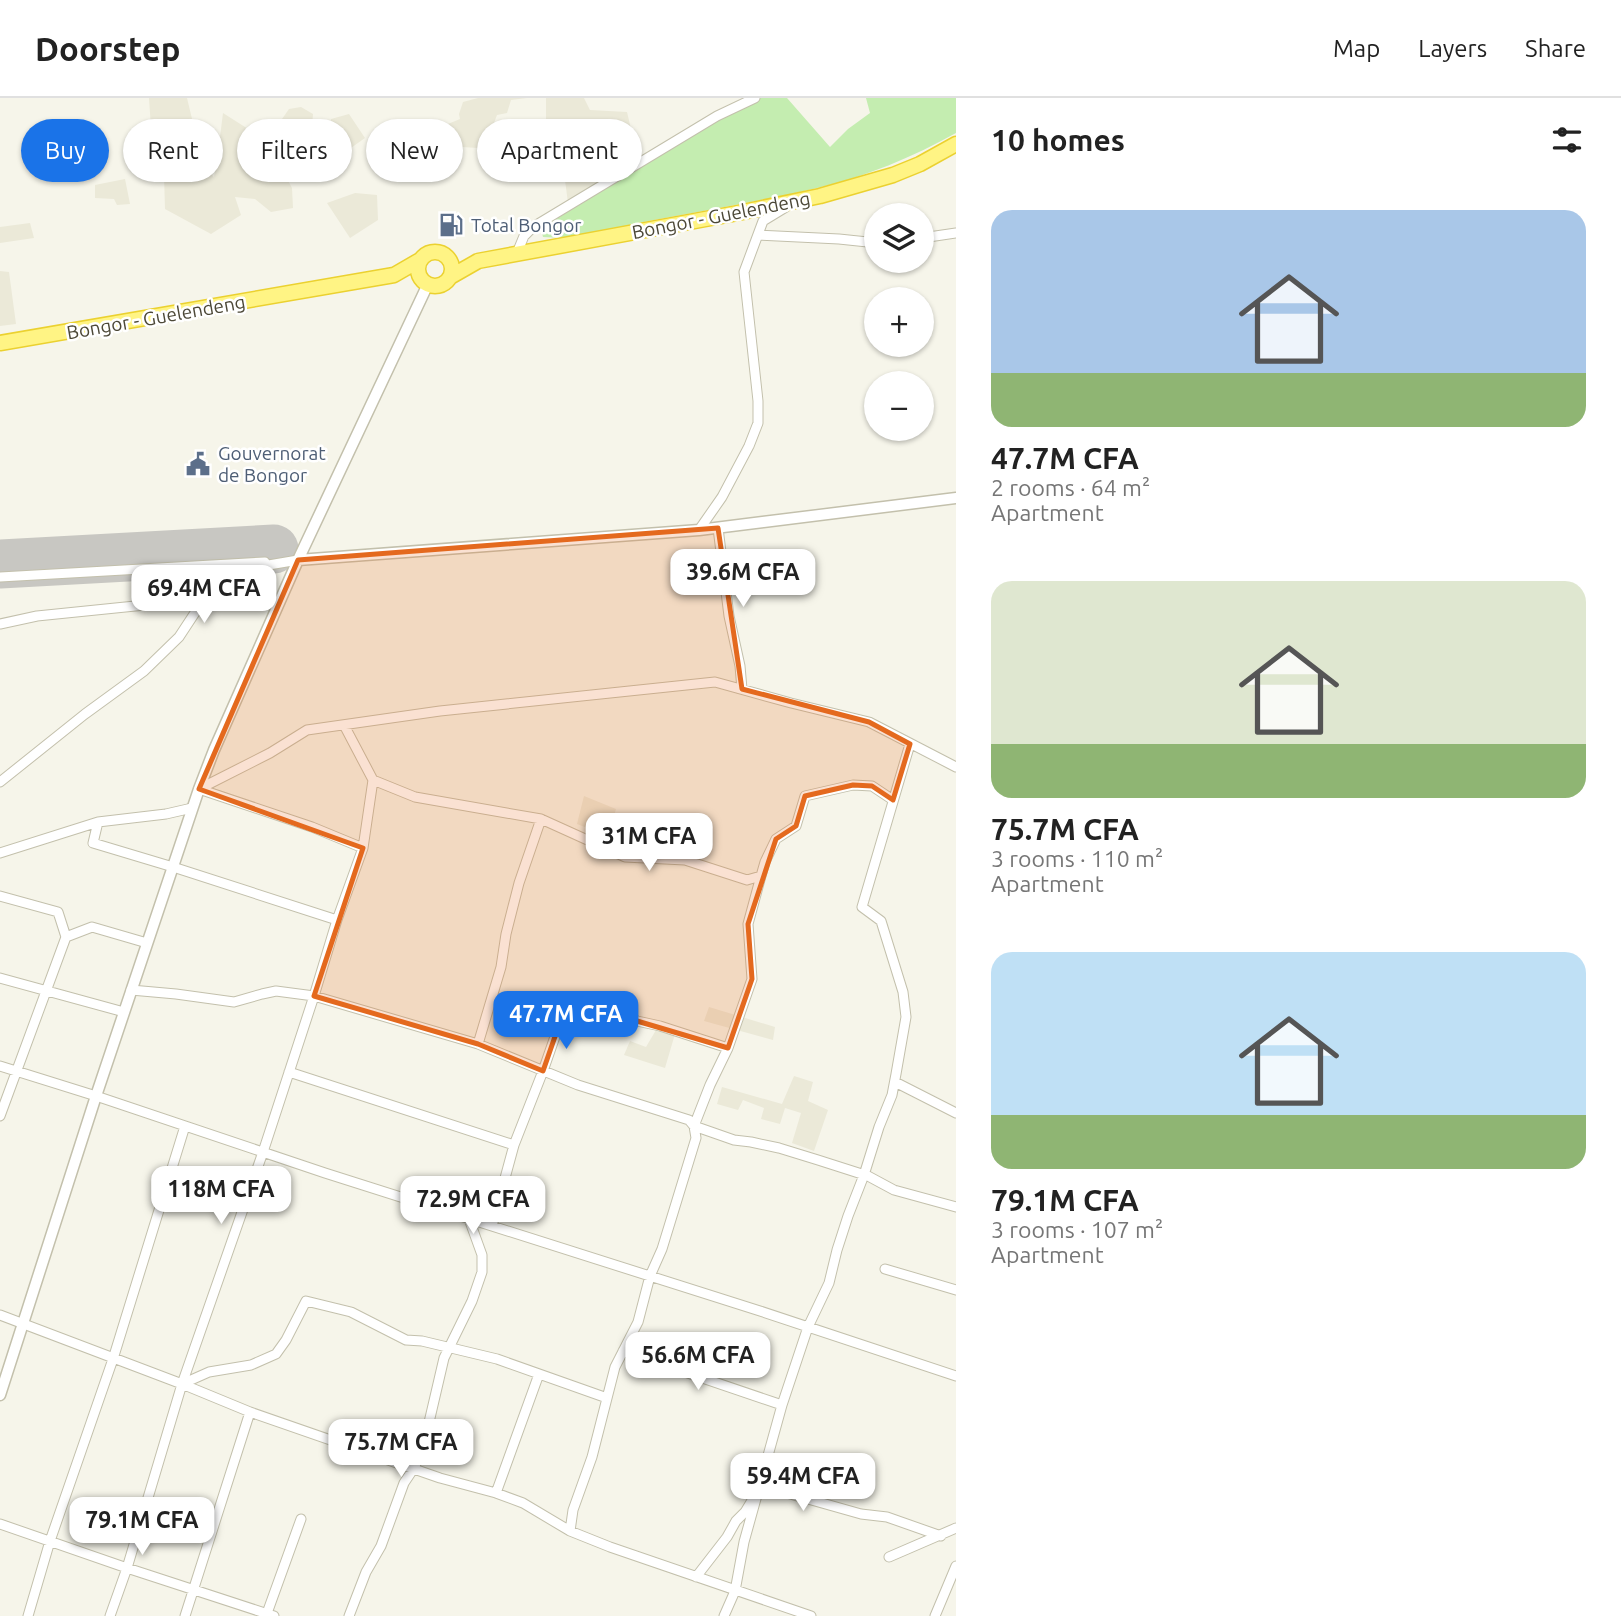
<!DOCTYPE html>
<html lang="en">
<head>
<meta charset="utf-8">
<style>
	:root { --surface:#fff; --page:#f2f2f2; --text:#222; --muted:#767676; --line:#e0e0e0; --accent:#1a73e8 }
	body { margin:0; font-family:Ubuntu,sans-serif; background:var(--page); color:var(--text); height:100vh; display:flex; flex-direction:column; font-size:26px; white-space:nowrap }
	* { box-sizing:border-box; margin:0 }
	p { font-size:23px; color:var(--muted) }
	.icon { flex:none; width:38px; height:38px; fill:none; stroke:currentColor; stroke-width:2; stroke-linecap:round; stroke-linejoin:round }
	.map { position:relative; flex:1; overflow:hidden }
	.drawer { display:flex; flex-direction:column; background:var(--surface); width:665px }
	.drawer>* { flex:none }
	.top-card { position:absolute; left:21px; top:21px; width:665px; height:63px; display:flex; gap:14px }
	.controls { position:absolute; left:864px; top:105px; display:grid; gap:14px }
	.controls a { display:grid; place-items:center; width:70px; height:70px; border-radius:50%; background:var(--surface); box-shadow:0 2px 5px #0004; font-size:35px }
	.price { position:absolute; translate:-50% -60px; padding:0 16px; border-radius:14px; background:#fff; color:#222; font-size:23px; line-height:46px; filter:drop-shadow(0 2px 4px #0008) }
	.price::after { content:''; position:absolute; left:50%; top:42px; width:21px; height:16px; margin-left:-10px; background:inherit; clip-path:polygon(0 0,100% 0,50% 100%) }
	.price.active { background:var(--accent); color:#fff }
	ul { padding:0; list-style:none }
	li { display:grid; align-content:center; gap:14px; height:371px; padding:0 35px }
	li span { display:grid; place-items:center; height:217px; border-radius:21px; color:#555 }
	li>.icon { margin-inline-start:auto }
	span .icon { width:126px; height:126px; fill:#fffc; stroke-width:1 }
	li b { font-size:30px }
	h2 { display:flex; justify-content:space-between; align-items:center; height:84px; padding:0 35px; font-size:30px }
	.tag { padding:0 24px; border-radius:32px; background:var(--surface); box-shadow:0 2px 5px #0004; font-size:24px; line-height:63px }
	.tag.active { background:var(--accent); color:#fff }
	header { display:flex; align-items:center; gap:42px; box-sizing:border-box; height:98px; padding:0 35px; background:var(--surface); border-bottom:2px solid var(--line) }
	header strong { font-size:33px }
	nav { display:flex; gap:38px; margin-inline-start:auto; font-size:24px }
	main { display:flex; flex:1; min-height:0 }
	.map>svg:first-child { display:block }
</style>
</head>
<body>
<header>
<strong>Doorstep</strong>
<nav><a>Map</a><a>Layers</a><a>Share</a></nav>
</header>
<main>
<div class="map">
<svg width="956" height="1518" viewBox="0 0 956 1518">
	<rect width="100%" height="100%" fill="#f6f5ea"/>
	<path fill="#ebe9d8" d="M149,0H187L193,25L191,33L196,60L214,79L217,63L223,15L256,36L254,52L277,62L292,90L293,110L271,114L255,101L235,99L241,117L211,136L165,111L164,77L193,73L186,48L159,43L151,30Z
		M478,0H527L511,2L507,15L497,17L494,25L499,27L510,25L519,30L535,56L534,74L517,81L504,79L494,51L446,48L439,36L443,28L460,21L459,16L463,4Z
		M546,0H584L590,12L627,14L638,60L568,105L558,29L546,30Z
		M301,9L313,16L312,29L292,36L282,21L289,11Z
		M349,16L365,40L338,59L331,42V21Z
		M125,81L130,106L117,107L114,101L95,100V87Z
		M355,95L377,97L378,122L350,140L327,105Z
		M30,125L34,140L0,145V129Z
		M0,173L9,174L16,226L0,228Z
		M584,698L616,711L605,749L597,745L595,733L577,726Z
		M709,909L775,929L773,942L704,923Z
		M656,932L675,936L665,970L624,957L630,943L646,949Z
		M794,978L813,984L808,1003L828,1012L814,1053L792,1045L801,1015L785,1010L780,1026L761,1021L764,1010L743,1002L738,1012L717,1006L722,989L782,1006Z"/>
	<path fill="#c4edb0" d="M759,0H787L830,49L848,31L870,15L866,0H956V35C913,59 865,79 817,90C763,103 708,112 654,122C623,128 574,142 543,139L541,131L666,50Z"/>
	<g fill="none" stroke-linecap="round" stroke-linejoin="round">
		<path stroke="#c8c7c2" stroke-width="49" d="M0,466L274,451"/>
		<g stroke="#c3c0ac" stroke-width="11">
			<path id="minor" d="M758,137L839,141L877,145
				M922,140L956,135
				M517,155L524,138L533,129L717,18L755,0
				M718,430L729,518L740,568L742,591
				M699,432L722,399L749,348L758,325V303L744,174L763,123L786,109
				M0,479L265,464
				M0,526L37,518L204,501
				M373,682L415,699L541,721L625,759L685,762L747,782L761,778L765,764L776,741L796,728L805,698L853,687L872,688L893,702
				M0,684L85,616L144,573L179,539L204,501L229,482L257,469L298,462
				M199,691L270,655L307,632L440,613L715,584L791,605L869,624L956,669
				M199,691L312,729L363,750
				M98,724L93,745L173,769L337,822
				M0,755L98,724L166,716L192,710
				M761,778L748,826L752,881L728,950L710,987L694,1028L734,1042L751,1044L779,1050L818,1062L868,1078L894,1092L956,1109
				M0,798L58,814L66,839L92,829L147,845
				M0,880L124,914
				M131,892L176,896L234,904L262,896L276,893L314,898L478,946L578,987L689,1022L694,1028L696,1040L662,1151L650,1178L638,1224L615,1269L592,1359L573,1412L570,1433
				M478,946L501,869L506,836L519,785L541,721
				M0,968L96,998L325,1075L760,1213L956,1278
				M289,974L514,1047
				M895,984L956,1015
				M0,1018L66,839
				M492,1128L514,1047L543,973L566,907L573,905L612,908L619,911L637,923L660,928L728,950
				M885,1171L956,1192
				M0,1217L182,1286L250,1314L440,1380L496,1395L523,1405L570,1433L610,1449L811,1518
				M623,1253L782,1307
				M182,1286L209,1274L251,1267L276,1256L286,1242L306,1203L351,1214L406,1242L422,1243L497,1261L607,1300
				M496,1395L539,1276
				M0,1426L127,1470L274,1518
				M889,1459L956,1430
				M696,1479L727,1439L736,1423L745,1414L757,1394L769,1390L861,1416L887,1419L941,1438
				M28,1518L50,1443L113,1261L185,1028
				M110,1518L127,1470L182,1286L263,1054L314,898L337,822L363,750L373,682L344,627
				M185,1518L250,1314
				M266,1518L301,1421
				M349,1518L366,1474L381,1448L404,1385L414,1370L423,1350L444,1260L472,1203L482,1174V1157L469,1121
				M724,1518L735,1493L744,1444L782,1307L808,1229L829,1185L837,1152L848,1118L864,1077L879,1029L892,997L896,976L906,919L903,894L881,823L862,809L910,646
				M935,1518L956,1468"/>
		</g>
		<g stroke="#c3c0ac" stroke-width="13">
			<path id="tertiary" d="M298,462L699,432L956,400
				M0,1297L96,998L199,691L214,652L298,462L428,186"/>
		</g>
		<g stroke="#ebd130" stroke-width="17">
			<path id="trunk" d="M418 171a17 17 0 1 1 34 0a17 17 0 1 1-34 0Z
				M450,179L478,163L738,115L820,98L893,77L920,66L956,46
				M0,245L394,177L420,162"/>
		</g>
		<use href="#minor" stroke="#fff" stroke-width="9"/>
		<use href="#tertiary" stroke="#fff" stroke-width="10"/>
		<use href="#trunk" stroke="#fff484" stroke-width="14"/>
	</g>
	<path fill="#e4691e" fill-opacity="0.2" stroke="#e4691e" stroke-width="5" stroke-linejoin="round" d="M718,430L742,591L869,624L910,646L893,702L872,688L853,687L805,698L796,728L776,741L748,826L752,881L728,950L637,923L612,908L567,904L543,973L478,946L314,898L363,750L199,691L298,462Z"/>
	<defs>
		<g id="fuel-bare" transform="scale(1.89)"><path d="M-5.5-6h7V0h2V4h1.3V-2.5L3-4.5l.8-.8L6-3V5H2.5V1h-1V6h-7ZM-4.2-4.7v3.2H.2V-4.7Z" fill="#5c6f8a" stroke="#fff" stroke-width="2.5" paint-order="stroke"/></g>
		<g id="civic-bare" transform="scale(1.89)"><path d="M-.6-6.5H3V-4.5H.6V-3L4-1V1h2V6H-6V1h2V-1L-.6-3ZM-1.2 2.5V6h2.4V2.5Z" fill="#5c6f8a" stroke="#fff" stroke-width="2.5" paint-order="stroke"/></g>
	</defs>
	<g fill-rule="evenodd">
		<use href="#fuel-bare" x="451" y="127"/>
		<use href="#civic-bare" x="198" y="366"/>
	</g>
	<g text-anchor="middle" stroke-width="5" stroke-linejoin="round" paint-order="stroke">
		<g font-size="19" fill="#4c4837" stroke="#fff">
			<text transform="translate(721 117) rotate(-11)" y="7">Bongor - Guelendeng</text>
			<text transform="translate(156 219) rotate(-10)" y="7">Bongor - Guelendeng</text>
		</g>
		<g font-size="19" fill="#4e5e75" stroke="#fff" text-anchor="start">
			<text x="471" y="134">Total Bongor</text>
			<text x="218" y="362">Gouvernorat<tspan x="218" dy="22">de Bongor</tspan></text>
		</g>
	</g>
</svg>
<div class="controls">
<a><svg class="icon" aria-label="layers" viewBox="0 0 24 24"><path d="M12 4l9 5-9 5-9-5zM3 14l9 5 9-5"/></svg></a>
<a>+</a>
<a>−</a>
</div>
<b class="price" style="left:743px;top:511px">39.6M CFA</b>
<b class="price" style="left:204px;top:527px">69.4M CFA</b>
<b class="price" style="left:649px;top:775px">31M CFA</b>
<b class="price active" style="left:566px;top:953px">47.7M CFA</b>
<b class="price" style="left:221px;top:1128px">118M CFA</b>
<b class="price" style="left:473px;top:1138px">72.9M CFA</b>
<b class="price" style="left:698px;top:1294px">56.6M CFA</b>
<b class="price" style="left:401px;top:1381px">75.7M CFA</b>
<b class="price" style="left:803px;top:1415px">59.4M CFA</b>
<b class="price" style="left:142px;top:1459px">79.1M CFA</b>
<div class="top-card">
<a class="tag active">Buy</a>
<a class="tag">Rent</a>
<a class="tag">Filters</a>
<a class="tag">New</a>
<a class="tag">Apartment</a>
</div>
</div>
<section class="drawer">
<h2>10 homes<svg class="icon" aria-label="filters" viewBox="0 0 24 24"><path d="M4 7h16M4 17h16"/><circle cx="9" cy="7" r="2"/><circle cx="15" cy="17" r="2"/></svg></h2>
<ul>
<li><span style="background:linear-gradient(#a9c7e8 75%,#8fb573 0)"><svg class="icon" aria-label="home" viewBox="0 0 24 24"><path d="M3 11l9-7 9 7M6 9v11h12V9"/></svg></span><div><b>47.7M CFA</b><p>2 rooms · 64 m²</p><p>Apartment</p></div></li>
<li><span style="background:linear-gradient(#dfe7d0 75%,#8fb573 0)"><svg class="icon" aria-label="home" viewBox="0 0 24 24"><path d="M3 11l9-7 9 7M6 9v11h12V9"/></svg></span><div><b>75.7M CFA</b><p>3 rooms · 110 m²</p><p>Apartment</p></div></li>
<li><span style="background:linear-gradient(#bfe0f5 75%,#8fb573 0)"><svg class="icon" aria-label="home" viewBox="0 0 24 24"><path d="M3 11l9-7 9 7M6 9v11h12V9"/></svg></span><div><b>79.1M CFA</b><p>3 rooms · 107 m²</p><p>Apartment</p></div></li>
</ul>
</section>
</main>
</body>
</html>
